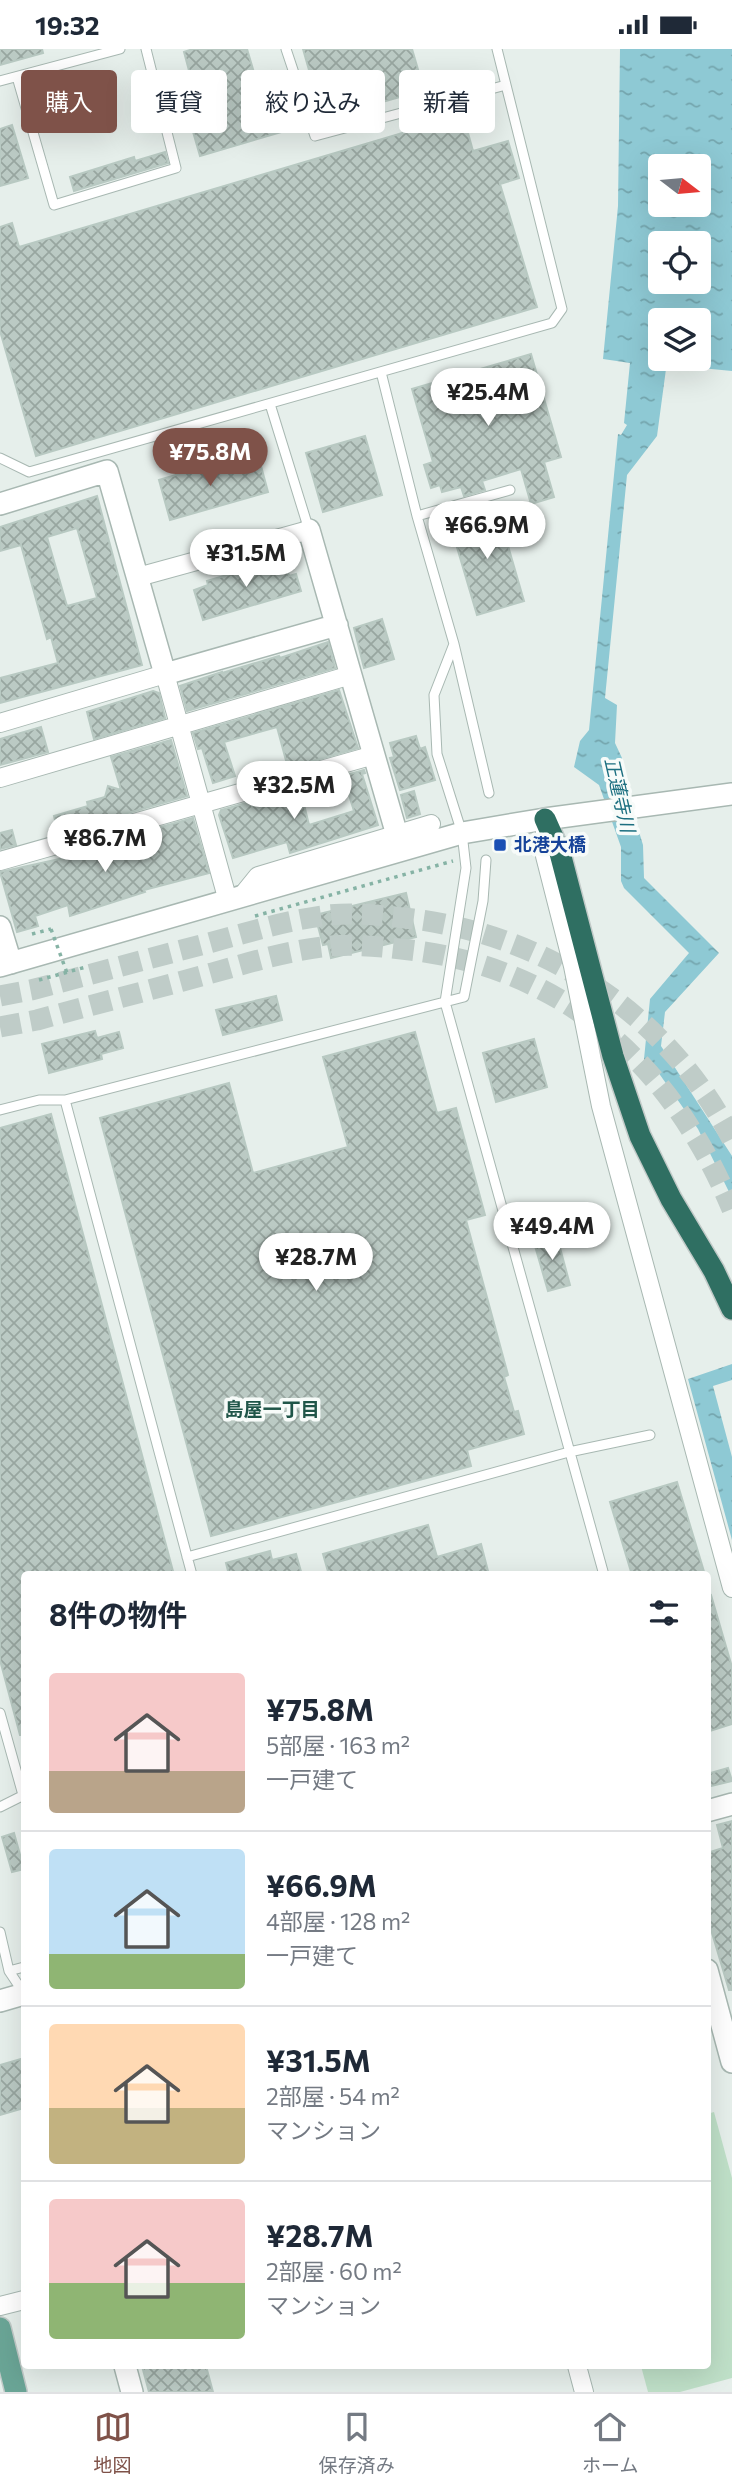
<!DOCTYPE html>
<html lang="ja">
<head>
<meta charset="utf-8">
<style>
	:root { --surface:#fff; --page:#f6f6f7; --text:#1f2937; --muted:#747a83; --line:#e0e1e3; --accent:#7f5249 }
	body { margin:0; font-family:Commissioner,"Noto Sans JP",sans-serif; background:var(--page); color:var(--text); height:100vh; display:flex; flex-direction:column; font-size:26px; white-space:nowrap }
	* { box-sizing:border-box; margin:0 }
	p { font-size:23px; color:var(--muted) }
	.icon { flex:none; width:38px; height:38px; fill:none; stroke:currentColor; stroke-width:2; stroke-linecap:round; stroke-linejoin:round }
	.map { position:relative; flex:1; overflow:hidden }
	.details { position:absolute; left:21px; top:1522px; width:690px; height:798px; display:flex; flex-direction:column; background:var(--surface); border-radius:7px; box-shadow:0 7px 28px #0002 }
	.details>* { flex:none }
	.banner { position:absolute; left:21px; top:21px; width:691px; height:63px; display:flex; gap:14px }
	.needle { width:46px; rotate:106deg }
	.tools { position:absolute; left:648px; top:105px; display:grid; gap:14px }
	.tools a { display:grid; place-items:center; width:63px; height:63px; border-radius:7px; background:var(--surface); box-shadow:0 7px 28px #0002; font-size:35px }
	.price { position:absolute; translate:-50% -60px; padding:0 16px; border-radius:24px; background:#fff; color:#222; font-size:23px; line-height:46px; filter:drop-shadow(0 2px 4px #0008) }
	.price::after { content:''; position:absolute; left:50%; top:42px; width:21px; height:16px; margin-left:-10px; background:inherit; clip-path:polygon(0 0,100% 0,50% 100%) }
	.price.selected { background:var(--accent); color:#fff }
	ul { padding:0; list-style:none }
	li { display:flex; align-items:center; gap:21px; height:175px; padding:0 28px }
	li+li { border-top:2px solid var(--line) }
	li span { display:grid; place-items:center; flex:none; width:196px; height:140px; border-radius:7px; color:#555 }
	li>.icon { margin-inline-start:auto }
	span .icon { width:84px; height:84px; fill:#fffc; stroke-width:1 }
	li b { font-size:30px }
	h2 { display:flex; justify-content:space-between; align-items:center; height:84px; padding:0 28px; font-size:30px }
	.tag { padding:0 24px; border-radius:7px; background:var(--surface); box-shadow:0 7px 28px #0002; font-size:24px; line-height:63px }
	.tag.selected { background:var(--accent); color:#fff }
	.status { display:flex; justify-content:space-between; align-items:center; height:49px; padding:0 35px; background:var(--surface); direction:ltr }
	.status svg { height:19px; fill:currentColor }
	.tabs { display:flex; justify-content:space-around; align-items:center; height:98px; border-top:2px solid var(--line); background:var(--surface); font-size:19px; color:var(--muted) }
	.tabs a { display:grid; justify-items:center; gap:4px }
	.tabs .selected { color:var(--accent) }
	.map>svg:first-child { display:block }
</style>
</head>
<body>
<div class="status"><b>19:32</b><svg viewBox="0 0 49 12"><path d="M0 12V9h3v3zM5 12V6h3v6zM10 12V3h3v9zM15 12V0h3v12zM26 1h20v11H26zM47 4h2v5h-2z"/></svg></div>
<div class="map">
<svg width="732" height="2343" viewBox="0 0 732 2343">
	<defs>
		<pattern id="water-ripples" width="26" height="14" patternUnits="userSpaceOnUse" patternTransform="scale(1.75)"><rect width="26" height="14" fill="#8ec9d4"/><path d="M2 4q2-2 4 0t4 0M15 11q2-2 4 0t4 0" fill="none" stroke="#74a5ad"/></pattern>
		<pattern id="building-cross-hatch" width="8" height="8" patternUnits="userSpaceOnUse" patternTransform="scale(1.75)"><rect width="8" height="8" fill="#bbcac4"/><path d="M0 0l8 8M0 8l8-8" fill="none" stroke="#98a6a0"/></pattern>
	</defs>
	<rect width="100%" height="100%" fill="#e6efeb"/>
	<path fill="#bfe0c8" d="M714,2063L732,2129V2329L680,2343H648L641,2317H707V2065Z"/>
	<path fill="url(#water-ripples)" fill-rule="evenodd" d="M620,0H732V322L670,316L666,320L657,387L627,426L605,649L617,656L615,694L622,709L623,730L643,796L644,829L719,904L665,963L661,997L732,1107V1149L698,1080L658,1023L643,1020L650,950L689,904L624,839L621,832V798L599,736L574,718L580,692L589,681L618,385L621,386L627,376L624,374L630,314L603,310L618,157ZM660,117H698V156H660ZM660,194H698V233H660ZM660,271H698V310H660Z
		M732,1315V1331L713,1337L732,1408V1491L688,1330Z"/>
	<path fill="url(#building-cross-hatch)" stroke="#b8c9c2" stroke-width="2" fill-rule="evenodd" d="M0,0H42L43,4L0,16Z
		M193,0H247L255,27L271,22L288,81L200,107L183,48L195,44L184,3Z
		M303,0H412L424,41L323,70Z
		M463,66L473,102L508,92L519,129L500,135L537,258L36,407L0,282V178L12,174L19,198Z
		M12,76L28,129L0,137V80Z
		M165,103L168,114L74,142L70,128L134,108L135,112Z
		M531,305L561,408L544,413L554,448L531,455L521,420L482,432L485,441L464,447L461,438L442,443L440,436L431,439L424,416L433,413L412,340Z
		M365,387L382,446L323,463L306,404Z
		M233,409L238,424L261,417L268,443L170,471L159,431Z
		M97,447L142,616L0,654V629L58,614L51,588L47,590L21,496L0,502V478ZM77,479L97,549L67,557L47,488Z
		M488,454L490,461L497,459L524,552L477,566L451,478L471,472L468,460Z
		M284,509L289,527L296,525L301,542L203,571L194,541L208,536L207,532Z
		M382,570L394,610L364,619L354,579Z
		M328,593L335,619L187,662L180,637L222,623V624L279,607L280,609Z
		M339,641L358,699L288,719L277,678L224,693L235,727L213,734L202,699L198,700L193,684Z
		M153,642L159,644L165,669L94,690L87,663Z
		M41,678L48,703L0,716V690Z
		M416,687L420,700L425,698L435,731L400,741L390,709L394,708L390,694Z
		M171,691L187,747L58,784L54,767L88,757L87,753L105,748L108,737L121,741L111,708Z
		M364,721L365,724L362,725L378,776L290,804L287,793L233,809L219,766L221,761L250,753L252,757L280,750L279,745L300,739L309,776L354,762L343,727Z
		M414,742L420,765L407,769L401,746Z
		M193,769L209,824L144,841L145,843L70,867L68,856L35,867L38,877L17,883L0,823L137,793L136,790L156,785L154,780Z
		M12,781L16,796L0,800V784Z
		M406,844L416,888L331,909L328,895L323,896L315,866Z
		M276,947L282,971L223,986L216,961Z
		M95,982L97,989L119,983L123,999L101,1005L102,1010L49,1024L42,995Z
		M415,983L437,1064L456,1059L485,1166L466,1171L508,1326L504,1328L514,1363L518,1362L524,1385L467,1401L471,1417L211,1487L100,1069L229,1034L253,1124L348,1098L323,1008Z
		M534,990L547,1038L496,1053L483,1004Z
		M51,1065L174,1526H24V1686H20L0,1611V1079Z
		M556,1184L570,1236L548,1242L533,1190Z
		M677,1433L705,1526H632L610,1453Z
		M428,1476L437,1508L481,1495L489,1526H329L323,1505Z
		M270,1502L272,1511L296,1505L302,1526H229L226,1514Z
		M711,1546L732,1618V1675L707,1683V1547Z
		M728,1719L732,1732L707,1738V1725Z
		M732,1772V1941H729L707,1867V1804L723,1799L717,1776Z
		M14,1784L24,1820L12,1823L2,1788Z
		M24,2009V2059L0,2066V2016Z
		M142,2317H206L213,2343H149Z"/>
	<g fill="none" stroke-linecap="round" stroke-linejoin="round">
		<path stroke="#bfccc8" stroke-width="21" stroke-dasharray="21 10" stroke-linecap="butt" d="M0,947L31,941C89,926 147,910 205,895C246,884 287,871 329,866C357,863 385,867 413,870C549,887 670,968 732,1090
			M0,978L37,971C96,955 154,940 212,924C251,913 290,901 331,897C358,895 384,898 410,901C567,920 673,1018 732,1160"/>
		<g stroke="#a8b8b2" stroke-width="11">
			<path id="service" d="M286,0L315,87L506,36
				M17,28L54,156L176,119L146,0
				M0,32L120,0
				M381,323L417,467L454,595L489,744
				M270,355L309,481
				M0,409L29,423L552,274L562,260L497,0
				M417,467L510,441
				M454,595L434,646L437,705L462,784L466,819L445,953L604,1526
				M65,1051L192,1526
				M0,1061L39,1051H65L464,948L483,852L486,811
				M187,1508L569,1403L650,1386
				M0,1664L23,1746
				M0,1758L24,1746
				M0,1883L9,1922L23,1943
				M9,1922L24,1918"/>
		</g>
		<g stroke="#a8b8b2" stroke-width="20">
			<path id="minor" d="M138,528L309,481
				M0,674L165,625L228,852
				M0,729L351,626
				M545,772V807L573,917L601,1057L732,1539
				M0,812L374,706
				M241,848L258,827L431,775
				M0,2257L24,2251
				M577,2317L584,2343"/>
		</g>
		<g stroke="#a8b8b2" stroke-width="24">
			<path id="tertiary" d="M0,455L107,422L165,625L337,576
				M309,481L397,786
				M0,878L11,914
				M0,917L462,784L545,770L732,745
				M707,1762L732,1755
				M707,1921L732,2013
				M0,1952L24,1945
				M125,2317L132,2343"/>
		</g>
		<g stroke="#c2cac8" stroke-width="24">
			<path id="primary" d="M0,2279L16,2343"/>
		</g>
		<g stroke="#c2cac8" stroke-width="24">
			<path id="motorway" d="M545,770L560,804L613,1007L640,1087L671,1150L714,1222L732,1260"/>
		</g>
		<path stroke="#86b3a5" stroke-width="3.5" stroke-dasharray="3.5 5" stroke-linecap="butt" d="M255,867L453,812
			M32,885L51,880
			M39,931L86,918"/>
		<use href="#service" stroke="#fff" stroke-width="9"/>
		<use href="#minor" stroke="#fff" stroke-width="18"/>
		<use href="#tertiary" stroke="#fff" stroke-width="21"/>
		<use href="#primary" stroke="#6aa596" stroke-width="21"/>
		<use href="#motorway" stroke="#2f6f62" stroke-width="21"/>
		<path stroke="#86b3a5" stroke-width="3.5" stroke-dasharray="3.5 5" stroke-linecap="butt" d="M51,880L67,924"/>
	</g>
	<rect fill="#1a4fb4" stroke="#f7fbf9" stroke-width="2.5" x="493" y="789" width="14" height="14" rx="3.5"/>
	<g text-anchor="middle" stroke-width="7" stroke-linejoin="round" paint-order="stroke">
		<g font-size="18" font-weight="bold" fill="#164399" stroke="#f7fbf9" text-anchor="start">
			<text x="514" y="802">北港大橋</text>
		</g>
		<g font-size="19" font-style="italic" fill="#1c6f80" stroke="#f7fbf9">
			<text transform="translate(620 746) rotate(77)" y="7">正蓮寺川</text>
		</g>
		<g font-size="19" font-weight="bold" fill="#1f5548" stroke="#f7fbf9">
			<text x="272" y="1367">島屋一丁目</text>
		</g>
	</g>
</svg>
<div class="tools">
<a><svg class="needle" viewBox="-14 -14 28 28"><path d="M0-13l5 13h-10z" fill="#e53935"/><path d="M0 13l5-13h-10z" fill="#747a83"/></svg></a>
<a><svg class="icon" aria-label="locate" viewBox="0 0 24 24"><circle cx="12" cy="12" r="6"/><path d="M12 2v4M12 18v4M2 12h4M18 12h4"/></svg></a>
<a><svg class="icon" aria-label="layers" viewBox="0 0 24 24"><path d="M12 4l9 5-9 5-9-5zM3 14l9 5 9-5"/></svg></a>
</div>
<b class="price" style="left:488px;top:379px">¥25.4M</b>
<b class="price selected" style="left:210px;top:439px">¥75.8M</b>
<b class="price" style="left:487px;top:512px">¥66.9M</b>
<b class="price" style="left:246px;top:540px">¥31.5M</b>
<b class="price" style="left:294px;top:772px">¥32.5M</b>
<b class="price" style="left:105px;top:825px">¥86.7M</b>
<b class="price" style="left:552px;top:1213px">¥49.4M</b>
<b class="price" style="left:316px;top:1244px">¥28.7M</b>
<div class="banner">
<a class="tag selected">購入</a>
<a class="tag">賃貸</a>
<a class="tag">絞り込み</a>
<a class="tag">新着</a>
</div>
<section class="details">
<h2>8件の物件<svg class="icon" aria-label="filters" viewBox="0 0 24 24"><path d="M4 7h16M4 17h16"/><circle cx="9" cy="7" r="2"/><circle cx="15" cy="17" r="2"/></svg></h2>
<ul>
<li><span style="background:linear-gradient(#f6c9c9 70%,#b9a48a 0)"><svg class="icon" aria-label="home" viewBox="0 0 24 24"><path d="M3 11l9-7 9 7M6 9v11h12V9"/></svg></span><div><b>¥75.8M</b><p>5部屋 · 163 m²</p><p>一戸建て</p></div></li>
<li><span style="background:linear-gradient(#bfe0f5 75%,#8fb573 0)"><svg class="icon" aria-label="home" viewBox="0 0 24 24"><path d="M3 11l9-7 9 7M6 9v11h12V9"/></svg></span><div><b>¥66.9M</b><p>4部屋 · 128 m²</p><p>一戸建て</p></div></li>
<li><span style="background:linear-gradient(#ffd9b3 60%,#c2b280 0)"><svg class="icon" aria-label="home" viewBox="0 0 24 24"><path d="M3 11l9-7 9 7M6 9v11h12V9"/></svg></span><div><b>¥31.5M</b><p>2部屋 · 54 m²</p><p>マンション</p></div></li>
<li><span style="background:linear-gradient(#f6c9c9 60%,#8fb573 0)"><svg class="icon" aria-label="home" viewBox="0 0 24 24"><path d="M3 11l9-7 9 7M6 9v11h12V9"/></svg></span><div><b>¥28.7M</b><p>2部屋 · 60 m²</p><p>マンション</p></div></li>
</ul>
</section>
</div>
<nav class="tabs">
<a class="selected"><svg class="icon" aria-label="map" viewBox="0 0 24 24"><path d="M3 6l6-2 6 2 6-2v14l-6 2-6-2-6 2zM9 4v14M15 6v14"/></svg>地図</a>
<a><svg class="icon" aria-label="saved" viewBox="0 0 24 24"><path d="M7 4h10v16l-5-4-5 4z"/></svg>保存済み</a>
<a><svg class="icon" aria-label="home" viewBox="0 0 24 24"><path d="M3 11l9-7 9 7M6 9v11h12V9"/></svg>ホーム</a>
</nav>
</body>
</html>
